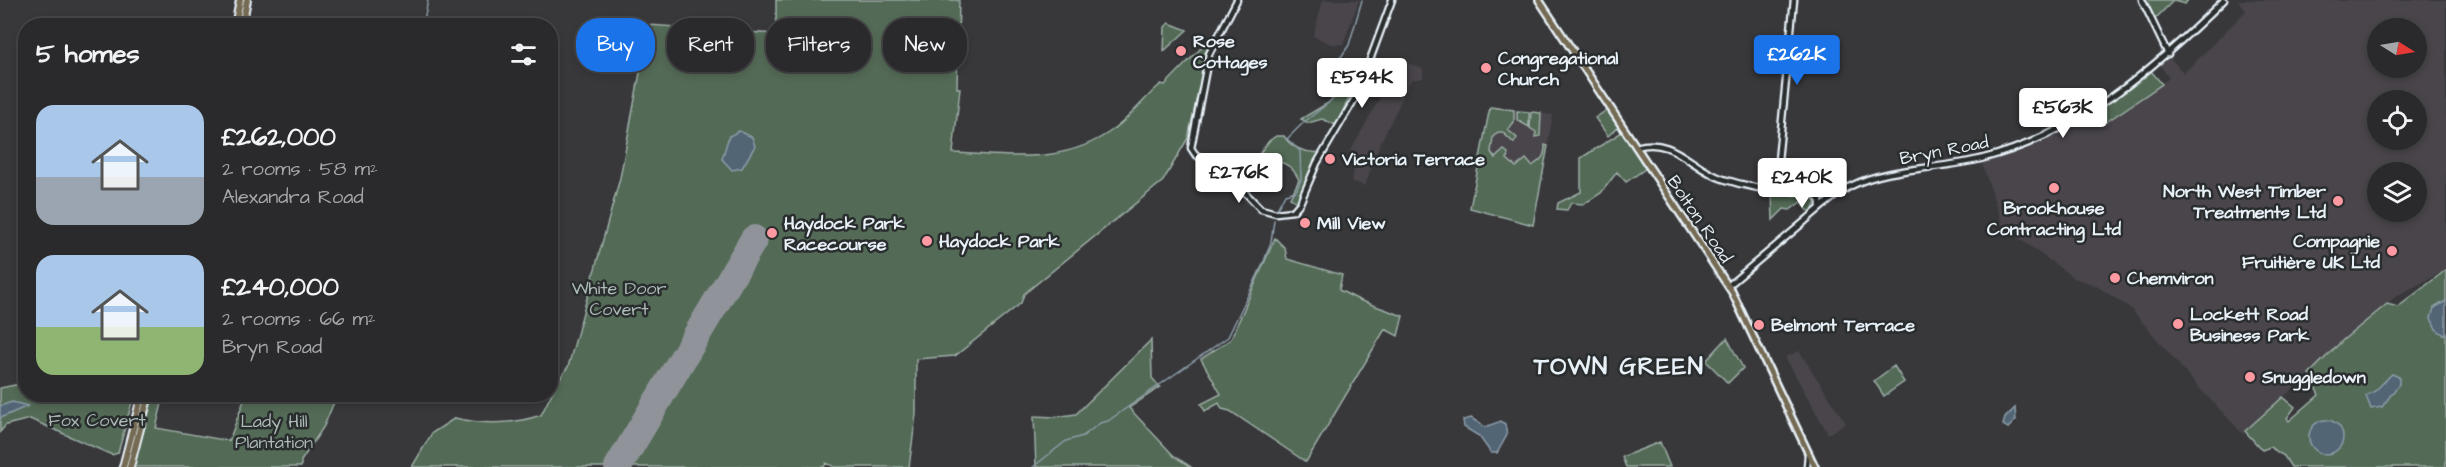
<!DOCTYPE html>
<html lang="en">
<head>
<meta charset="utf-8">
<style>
	:root { --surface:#2a2a2c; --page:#363638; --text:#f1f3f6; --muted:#a5a7a9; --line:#464648; --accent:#1a73e8 }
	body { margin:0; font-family:"Architects Daughter",sans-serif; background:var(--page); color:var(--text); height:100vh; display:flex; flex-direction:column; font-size:22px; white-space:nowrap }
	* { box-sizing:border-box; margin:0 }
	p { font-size:20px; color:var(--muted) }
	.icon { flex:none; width:33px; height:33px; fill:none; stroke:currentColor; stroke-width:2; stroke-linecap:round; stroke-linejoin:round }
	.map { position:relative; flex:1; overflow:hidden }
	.drawer { position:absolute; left:18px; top:18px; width:540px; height:384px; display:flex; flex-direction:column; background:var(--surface); border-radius:24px; box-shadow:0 3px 9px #0003,0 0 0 2px var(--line) }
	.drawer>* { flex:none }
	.guide { position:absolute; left:576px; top:18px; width:570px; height:54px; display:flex; gap:12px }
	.needle { width:39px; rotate:101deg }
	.fabs { position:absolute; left:2367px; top:18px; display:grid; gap:12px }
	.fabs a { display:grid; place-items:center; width:60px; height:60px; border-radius:50%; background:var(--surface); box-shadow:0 3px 9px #0003,0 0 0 2px var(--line); font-size:30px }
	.price { position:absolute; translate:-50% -51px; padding:0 14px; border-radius:6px; background:#fff; color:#222; font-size:20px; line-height:39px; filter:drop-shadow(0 2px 3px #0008) }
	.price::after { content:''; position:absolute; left:50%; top:36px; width:18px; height:14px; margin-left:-9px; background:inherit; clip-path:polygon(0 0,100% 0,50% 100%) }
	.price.current { background:var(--accent); color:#fff }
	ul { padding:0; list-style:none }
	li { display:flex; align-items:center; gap:18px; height:150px; padding:0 18px }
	li span { display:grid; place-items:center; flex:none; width:168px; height:120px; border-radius:18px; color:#555 }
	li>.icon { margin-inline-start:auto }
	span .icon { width:72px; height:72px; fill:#fffc; stroke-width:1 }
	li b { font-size:26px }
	h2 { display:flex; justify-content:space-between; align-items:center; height:72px; padding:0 18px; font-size:26px }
	.chip { padding:0 21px; border-radius:24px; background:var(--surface); box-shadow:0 3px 9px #0003,0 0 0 2px var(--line); font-size:21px; line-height:54px }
	.chip.current { background:var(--accent); color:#fff }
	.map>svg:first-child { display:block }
</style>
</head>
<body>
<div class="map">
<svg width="2446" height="467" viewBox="0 0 2446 467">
	<rect width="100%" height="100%" fill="#38383b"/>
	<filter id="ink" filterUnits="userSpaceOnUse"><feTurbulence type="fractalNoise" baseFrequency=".0167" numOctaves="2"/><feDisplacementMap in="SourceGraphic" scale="12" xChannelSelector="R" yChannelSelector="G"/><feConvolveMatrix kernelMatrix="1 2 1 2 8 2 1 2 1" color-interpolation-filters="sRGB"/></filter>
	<g filter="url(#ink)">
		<path fill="#48454b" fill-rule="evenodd" d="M1323,0H1359L1343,44H1331L1313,36Z
			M2238,0H2446V270L2395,297L2368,320L2243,434L2199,388L2130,308L2095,285L2074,278L2003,227L1982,163L2024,147L2095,112L2103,124L2169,78L2160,65L2169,57L2184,73L2246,11ZM2378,28H2416V68H2378ZM2378,100H2416V140H2378ZM2378,172H2416V212H2378Z
			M1395,58L1423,69V78L1411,80L1380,144L1365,186L1351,181L1355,166L1344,163L1383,92Z
			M1490,107L1553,115L1533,225L1470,208Z
			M1799,351L1846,423L1828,434L1785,357Z"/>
		<path fill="#536a56" stroke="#9eaea7" stroke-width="1.5" d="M776,0H959L957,88H960L953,153C1011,155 1063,166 1114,129C1132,116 1144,98 1161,84L1165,85L1204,45L1208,49L1188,138L1163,181L1024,294L1021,303L955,356L916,359V414L909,467H835L826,463L824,467H412L432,433L455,418C484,425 512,425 541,415L558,381L568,367L620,178L649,25L776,34Z
			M2144,0H2188L2185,4L2173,1L2153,21Z
			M1169,23L1187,30L1164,51L1165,27Z
			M1346,71L1360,75L1336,125L1322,119L1308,123L1301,119L1328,103L1350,81L1348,75L1344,74Z
			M2151,71L2162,84L2102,125L2095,110Z
			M1490,107L1514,110V122L1508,130L1517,138L1514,143L1502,132H1498L1493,137L1491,152L1495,158L1504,150L1508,153L1507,159L1516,167L1526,159L1532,166C1540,160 1545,159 1545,145L1548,146L1533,225L1470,208Z
			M1607,110L1618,127L1608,136L1595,118Z
			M1517,111L1529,112V127L1517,120Z
			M1531,112L1541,113L1540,136L1535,137L1536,132L1530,128Z
			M1625,130L1645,169L1626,182L1617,172L1601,193L1584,204L1571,203L1567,210L1557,209L1558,203L1581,192V158Z
			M1276,136H1284C1291,148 1307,154 1321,152L1298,203L1290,198L1299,180C1290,159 1276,162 1256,158L1269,141Z
			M1772,192L1812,197L1816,200L1811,214L1801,202L1790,210L1784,209L1773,220Z
			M1275,238L1285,248L1287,259L1342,275L1339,290L1359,300L1403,316L1398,336L1385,329L1306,462L1230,411L1222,409L1219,403L1205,411L1201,404L1221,394L1201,359L1231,339Z
			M2446,270V301L2434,308L2443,334H2446V467H2291L2284,456L2270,447L2262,450L2245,431L2283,397L2295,407L2287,418L2289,421L2319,395L2309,374L2343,340L2387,304L2398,307Z
			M1727,338L1743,368L1728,383L1706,361Z
			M1151,340L1152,378L1160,387L1129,408L1174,456L1191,467H1036L1034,416L1055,417L1076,414Z
			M1894,366L1904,382L1884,396L1874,381Z
			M25,383L26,394L134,395L118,453L112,455L30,419L6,425L0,432V388Z
			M154,395H164L156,428L229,441L246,395H337L324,426L301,461V467H133Z
			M1660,442L1670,467H1626L1622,457Z"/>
		<path fill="#516574" stroke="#8d9da9" stroke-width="1.5" d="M739,131L752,137L755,146L742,168L732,170L722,159L729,136Z
			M2446,301V334H2443L2436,329L2431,318L2434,308Z
			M2392,374L2399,377V384L2382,407L2371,409L2366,396L2375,391Z
			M12,402L28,406L0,418V406Z
			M2015,408L2016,420L2008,428L2003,425L2005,418Z
			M1471,418L1485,427L1501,421L1505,424L1507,435L1497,453H1491L1479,436L1464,427L1463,420Z
			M2309 437a17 17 0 1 1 34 0a17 17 0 1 1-34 0Z"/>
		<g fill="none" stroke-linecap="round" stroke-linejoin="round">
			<path stroke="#8d9da9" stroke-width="1.5" d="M423,26L428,0
				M1277,209L1285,194L1296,191L1301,180L1300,151L1287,139L1303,123L1357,80L1356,70L1352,67L1335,71L1329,63L1341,57L1349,45L1362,0
				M1033,467L1066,441L1083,436L1100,423L1108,421L1228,337L1263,264L1271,242L1274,220"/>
			<path stroke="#90949a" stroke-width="28" d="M618,467L754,239"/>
			<g stroke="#e8f1f8" stroke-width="9">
				<path id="secondary" d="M1237,0L1209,54L1191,148L1195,154L1237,184L1261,209L1276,213L1293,211L1300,203L1317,163L1357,95L1392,0
					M2142,0L2168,54
					M1636,147C1674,136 1690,168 1723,179C1763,192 1806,195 1846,187
					M1775,190L1794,0
					M1814,192L1820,201V208
					M1728,286C1753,265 1779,243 1804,222C1819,209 1834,195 1851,186C1891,166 1941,170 1984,158C2080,133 2155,68 2224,0
					M1807,467L1808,454"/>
			</g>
			<g stroke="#e8f1f8" stroke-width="10">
				<path id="primary" d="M1539,0L1732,292L1815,467"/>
			</g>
			<g stroke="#e8f1f8" stroke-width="10">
				<path id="highway" d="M235,26L240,0
					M242,26L247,0
					M123,467L142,394
					M130,467L149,394"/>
			</g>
			<use href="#secondary" stroke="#2a2d2e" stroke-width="4.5"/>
			<use href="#primary" stroke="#746b52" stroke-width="5"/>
			<use href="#highway" stroke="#746b52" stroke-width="6"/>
		</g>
	</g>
	<g fill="#ff9aa2" stroke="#2a2d2e" stroke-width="2">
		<circle cx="1181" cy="51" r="6"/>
		<circle cx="1486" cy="68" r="6"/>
		<circle cx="1330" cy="159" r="6"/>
		<circle cx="2054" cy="188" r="6"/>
		<circle cx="2338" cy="201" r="6"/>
		<circle cx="1305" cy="223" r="6"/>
		<circle cx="772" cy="233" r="6"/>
		<circle cx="927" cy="241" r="6"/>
		<circle cx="2392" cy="251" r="6"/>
		<circle cx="2115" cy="278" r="6"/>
		<circle cx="2178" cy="324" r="6"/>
		<circle cx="1759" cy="325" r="6"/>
		<circle cx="2250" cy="377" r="6"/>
	</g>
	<g text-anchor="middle" stroke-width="5" stroke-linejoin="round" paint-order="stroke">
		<g font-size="18" font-weight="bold" fill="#e8f1f8" stroke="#2a2d2e" text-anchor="start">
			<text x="1193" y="47">Rose<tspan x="1193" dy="21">Cottages</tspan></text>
			<text x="1498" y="64">Congregational<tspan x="1498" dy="21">Church</tspan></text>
			<text x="1342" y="165">Victoria Terrace</text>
			<text x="2326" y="197" text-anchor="end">North West Timber<tspan x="2326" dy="21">Treatments Ltd</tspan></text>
			<text x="2054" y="214" text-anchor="middle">Brookhouse<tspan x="2054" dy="21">Contracting Ltd</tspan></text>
			<text x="784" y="229">Haydock Park<tspan x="784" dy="21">Racecourse</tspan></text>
			<text x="1317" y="229">Mill View</text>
			<text x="939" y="247">Haydock Park</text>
			<text x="2380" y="247" text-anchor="end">Compagnie<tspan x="2380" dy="21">Fruitière UK Ltd</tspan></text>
			<text x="2127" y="284">Chemviron</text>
			<text x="2190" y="320">Lockett Road<tspan x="2190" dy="21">Business Park</tspan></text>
			<text x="1771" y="331">Belmont Terrace</text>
			<text x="2262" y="383">Snuggledown</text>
		</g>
		<g font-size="18" fill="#e8f1f8" stroke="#2a2d2e">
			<text transform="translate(1944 150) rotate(-11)" y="6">Bryn Road</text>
			<text transform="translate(1700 219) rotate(56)" y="6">Bolton Road</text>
		</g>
		<g font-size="18" fill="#acbbb7" stroke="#2a2d2e">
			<text x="619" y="294">White Door<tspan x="619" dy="21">Covert</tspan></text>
			<text x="97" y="426">Fox Covert</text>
			<text x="274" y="427">Lady Hill<tspan x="274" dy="21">Plantation</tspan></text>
		</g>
		<g font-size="24" font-weight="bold" letter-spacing="1.5" fill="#e8f1f8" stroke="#2a2d2e">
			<text x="1619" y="374">TOWN GREEN</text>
		</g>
	</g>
</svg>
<div class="fabs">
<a><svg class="needle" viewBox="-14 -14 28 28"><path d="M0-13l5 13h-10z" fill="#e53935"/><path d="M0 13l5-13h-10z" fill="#a5a7a9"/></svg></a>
<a><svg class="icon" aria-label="locate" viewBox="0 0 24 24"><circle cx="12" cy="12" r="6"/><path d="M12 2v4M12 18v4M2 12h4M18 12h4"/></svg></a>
<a><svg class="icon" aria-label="layers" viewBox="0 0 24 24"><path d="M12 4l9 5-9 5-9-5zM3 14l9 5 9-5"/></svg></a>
</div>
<b class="price current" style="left:1797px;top:86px">£262K</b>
<b class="price" style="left:1362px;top:109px">£594K</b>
<b class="price" style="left:2063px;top:139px">£563K</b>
<b class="price" style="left:1239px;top:204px">£276K</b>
<b class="price" style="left:1802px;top:209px">£240K</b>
<div class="guide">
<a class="chip current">Buy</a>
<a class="chip">Rent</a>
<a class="chip">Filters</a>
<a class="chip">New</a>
</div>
<section class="drawer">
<h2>5 homes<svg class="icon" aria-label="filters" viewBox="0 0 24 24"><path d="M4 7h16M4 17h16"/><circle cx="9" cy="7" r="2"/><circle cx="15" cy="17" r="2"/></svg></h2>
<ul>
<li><span style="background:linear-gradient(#a9c7e8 60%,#9aa5b1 0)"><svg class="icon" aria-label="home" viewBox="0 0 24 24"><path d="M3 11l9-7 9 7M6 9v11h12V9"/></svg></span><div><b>£262,000</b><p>2 rooms · 58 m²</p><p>Alexandra Road</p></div></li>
<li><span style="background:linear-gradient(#a9c7e8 60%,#8fb573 0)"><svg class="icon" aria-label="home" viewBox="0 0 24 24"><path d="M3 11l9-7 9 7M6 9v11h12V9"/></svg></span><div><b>£240,000</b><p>2 rooms · 66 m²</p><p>Bryn Road</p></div></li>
</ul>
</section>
</div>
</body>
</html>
